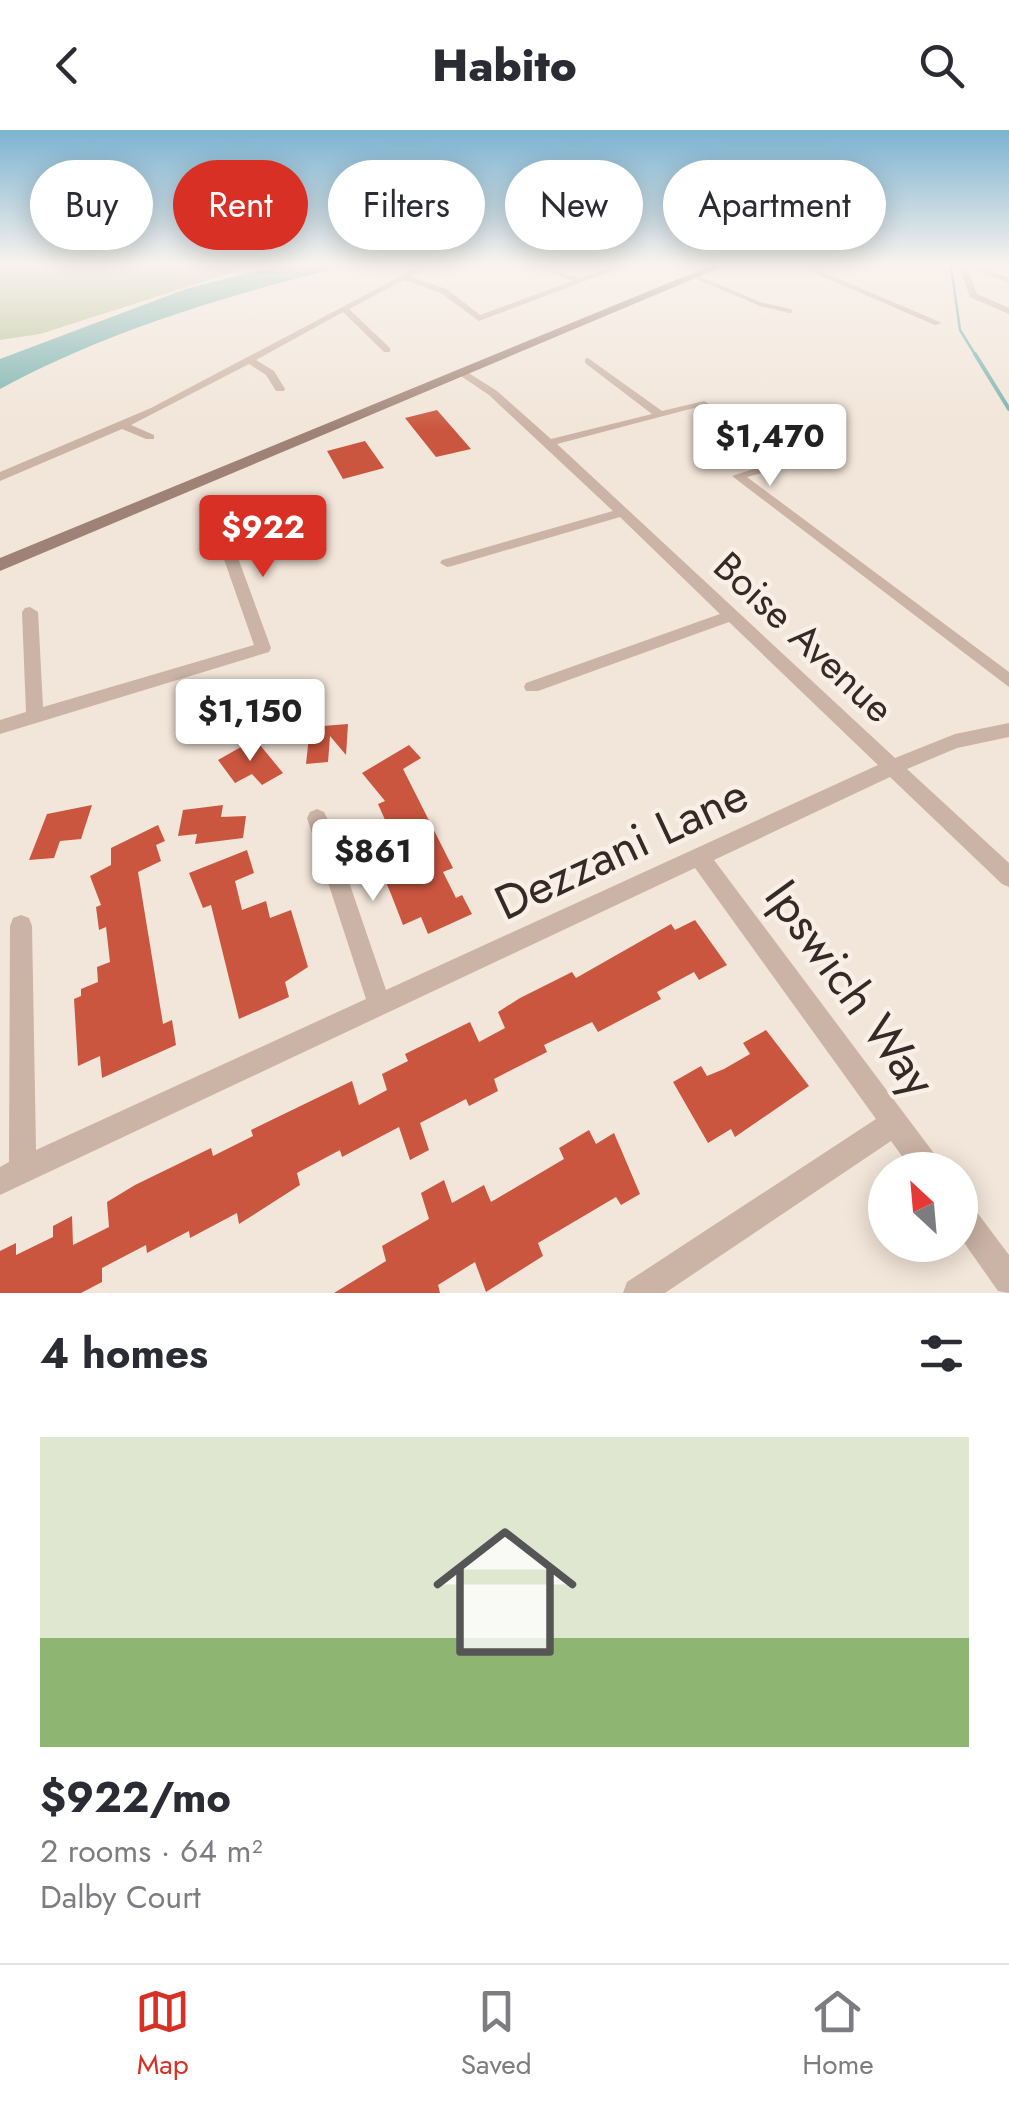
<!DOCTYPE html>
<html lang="en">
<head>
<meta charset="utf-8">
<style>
	:root { --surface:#fff; --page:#f7f7f7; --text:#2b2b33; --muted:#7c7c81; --line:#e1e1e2; --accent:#d93025 }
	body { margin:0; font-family:Jost,sans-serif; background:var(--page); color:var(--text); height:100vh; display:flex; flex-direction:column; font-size:38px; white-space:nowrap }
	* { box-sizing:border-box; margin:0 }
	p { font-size:32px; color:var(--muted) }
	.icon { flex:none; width:55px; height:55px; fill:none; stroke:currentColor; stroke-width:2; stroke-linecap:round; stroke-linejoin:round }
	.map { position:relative; height:1163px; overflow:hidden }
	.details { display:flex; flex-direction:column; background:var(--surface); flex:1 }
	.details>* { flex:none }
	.guide { position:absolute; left:30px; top:30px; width:950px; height:90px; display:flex; gap:20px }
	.needle { width:65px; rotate:334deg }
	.controls { position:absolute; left:868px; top:1022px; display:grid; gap:20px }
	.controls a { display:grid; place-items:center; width:110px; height:110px; border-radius:50%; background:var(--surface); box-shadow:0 5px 25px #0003; font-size:50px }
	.price { position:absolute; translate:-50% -85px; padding:0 22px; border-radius:10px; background:#fff; color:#222; font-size:32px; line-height:65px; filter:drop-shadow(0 2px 5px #0008) }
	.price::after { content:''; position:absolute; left:50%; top:60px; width:30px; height:22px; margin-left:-15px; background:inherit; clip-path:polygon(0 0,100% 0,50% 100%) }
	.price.active { background:var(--accent); color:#fff }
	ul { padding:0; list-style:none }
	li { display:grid; align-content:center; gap:20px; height:530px; padding:0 40px }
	li span { display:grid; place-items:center; height:310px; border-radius:0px; color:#555 }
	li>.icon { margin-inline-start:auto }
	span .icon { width:180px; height:180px; fill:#fffc; stroke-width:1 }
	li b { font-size:42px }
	h2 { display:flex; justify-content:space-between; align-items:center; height:120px; padding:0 40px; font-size:42px }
	.tag { padding:0 35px; border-radius:45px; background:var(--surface); box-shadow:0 5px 25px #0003; font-size:35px; line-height:90px }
	.tag.active { background:var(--accent); color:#fff }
	header { display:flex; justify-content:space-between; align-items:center; height:130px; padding:0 40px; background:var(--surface); font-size:45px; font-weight:800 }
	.dock { display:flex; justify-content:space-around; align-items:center; height:140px; border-top:2px solid var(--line); background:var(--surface); font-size:28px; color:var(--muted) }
	.dock a { display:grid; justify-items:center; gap:5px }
	.dock .active { color:var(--accent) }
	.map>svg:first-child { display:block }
</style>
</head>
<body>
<header><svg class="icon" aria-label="back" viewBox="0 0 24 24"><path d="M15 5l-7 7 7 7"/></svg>Habito<svg class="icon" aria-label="search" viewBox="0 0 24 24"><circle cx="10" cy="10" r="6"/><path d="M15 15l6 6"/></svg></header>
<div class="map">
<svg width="1009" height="1163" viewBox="0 0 1009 1163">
	<rect width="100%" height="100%" fill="#f2e5d9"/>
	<path fill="#b7c299" d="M0,136H252L40,204L0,210Z"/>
	<path fill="#77b1ae" d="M274,136H345C228,165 107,201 0,259V229L186,159Z"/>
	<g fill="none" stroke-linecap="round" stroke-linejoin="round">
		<path stroke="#77b1ae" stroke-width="2.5" d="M951,136L960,200L976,226"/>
		<path stroke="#77b1ae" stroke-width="4" d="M975,224L1009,279"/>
	</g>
	<path fill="#cb563f" d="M437,280L471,319L436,327L405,288Z
		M365,311L384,338L343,349L327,321Z
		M348,594L346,625L330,606L328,632L306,634L310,597Z
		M255,609L283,643L262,655L252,644L235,653L218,630Z
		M409,615L421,628L403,639L453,738L443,742L456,768L462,765L472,784L428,804L421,787L403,795L391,764L382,743L388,740L386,735L399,729L397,717L378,674L385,671L362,643Z
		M92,675L81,709L60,711L54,728L29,730L47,684Z
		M223,675L221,687L246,686L243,708L195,714L197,704L178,706L183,680Z
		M158,695L165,711L156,715L161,731L138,742L163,894L172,890L176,915L102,948L100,926L78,936L74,869L81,866V859L98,852L97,837L110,832L106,797L99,800L96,777L101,775L90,746L111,735V718Z
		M247,720L254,743L235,751L242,780L266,771L270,788L291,780L308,837L285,852L289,867L239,889L211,775L203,778L189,743Z
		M695,790L727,835L699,850L694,842L657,862L661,869L598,902L592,892L544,915L547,922L494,949L498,961L469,976L466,969L420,993L429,1020L410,1030L399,997L342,1027L340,1020L297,1043L300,1055L239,1094L237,1083L190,1108L189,1101L147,1123L146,1115L102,1138V1152L81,1163H0V1121L16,1113V1125L53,1107V1096L72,1086L73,1115L109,1097L107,1072L135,1055L211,1018L213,1026L253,1006L251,1000L352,951L359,975L387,960L382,944L408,931L405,924L470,892L479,912L505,898L498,882L520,868L572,842L576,848L671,794L675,800Z
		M766,900L809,956L735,1007L731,999L708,1013L673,952L701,936L707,946L724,939L750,924L743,913Z
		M589,1000L596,1014L614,1003L640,1064L621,1075L616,1067L538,1113L543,1126L486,1162L475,1132L438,1155L440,1163H334L386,1131L382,1116L429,1089L421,1063L444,1050L452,1073L484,1055L491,1072L564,1029L559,1018Z"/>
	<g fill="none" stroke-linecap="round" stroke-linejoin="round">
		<path stroke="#cbb3a5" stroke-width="4" d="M968,136L1009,150
			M694,146L760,174L790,181"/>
		<path fill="#cbb3a5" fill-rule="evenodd" d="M420,136H430L411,147L447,159L480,185L572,151L535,136L580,148L614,136H625L479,191L441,163L404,150L349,179L390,218V222H384L343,182L256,230L274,241L285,259L284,261H276L266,245L249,234L131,295L154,305V309H146L122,299L0,351V342L151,278Z
			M798,136H809L942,193L935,195Z
			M959,136H967L977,164L1009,178V184L970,167Z
			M588,228L662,281L704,271L709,274L557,314L895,628L955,604L1009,593V607L957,618L907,639L1009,733V757L1002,754L890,647L714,730L939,1030L943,1040H912L891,1011L665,1163H623L627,1152L876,989L695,738L0,1065V1037L9,1032L10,796L13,788L21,785L29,788L32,796L36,1020L366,869L307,688L310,682L317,679L324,682L327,688L386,860L878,635L729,492L538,561H526L524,557L526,553L720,484L620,387L452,436L447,437L440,433L442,430L613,381L489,265L455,242L464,240L497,261L551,309L652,284L585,233V229Z
			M790,327L796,331L794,334L747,347L1009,542V557L732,346Z
			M220,394L227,398L271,518L269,522L0,604V590L26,582L22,482L25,478L30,477L38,482L43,577L254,515L213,398Z
			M960,1069L970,1073L1009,1125V1163L998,1161L960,1107Z"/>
		<path fill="#9f8276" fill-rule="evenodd" d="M710,136H724L0,441V428Z"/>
	</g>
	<linearGradient id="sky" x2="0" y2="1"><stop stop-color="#7bb3d1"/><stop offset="0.45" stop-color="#f9f3ee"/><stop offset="1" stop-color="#f9f3ee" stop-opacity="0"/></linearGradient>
	<rect width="1009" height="299" fill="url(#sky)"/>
	<g text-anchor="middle" stroke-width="9" stroke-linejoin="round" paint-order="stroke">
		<g font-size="40" fill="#362a27" stroke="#faefe6">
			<text transform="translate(804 507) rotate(43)" y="14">Boise Avenue</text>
		</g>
		<g font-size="48" fill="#362a27" stroke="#faefe6">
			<text transform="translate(621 718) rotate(-25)" y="17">Dezzani Lane</text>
			<text transform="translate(851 858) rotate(54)" y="17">Ipswich Way</text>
		</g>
	</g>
</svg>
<div class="controls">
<a><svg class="needle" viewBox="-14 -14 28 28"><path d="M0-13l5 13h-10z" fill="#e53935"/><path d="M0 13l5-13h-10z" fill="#7c7c81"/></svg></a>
</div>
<b class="price" style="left:770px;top:359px">$1,470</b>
<b class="price active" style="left:263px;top:450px">$922</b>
<b class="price" style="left:250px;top:634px">$1,150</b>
<b class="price" style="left:373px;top:774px">$861</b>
<div class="guide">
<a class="tag">Buy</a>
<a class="tag active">Rent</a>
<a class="tag">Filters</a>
<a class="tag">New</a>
<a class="tag">Apartment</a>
</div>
</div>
<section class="details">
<h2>4 homes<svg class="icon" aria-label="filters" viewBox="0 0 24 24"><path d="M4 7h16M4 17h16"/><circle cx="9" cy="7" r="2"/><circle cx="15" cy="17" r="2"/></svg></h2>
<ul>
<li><span style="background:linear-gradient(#dfe7d0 65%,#8fb573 0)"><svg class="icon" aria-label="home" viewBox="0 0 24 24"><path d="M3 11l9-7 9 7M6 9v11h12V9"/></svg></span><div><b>$922/mo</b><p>2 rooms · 64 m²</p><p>Dalby Court</p></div></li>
</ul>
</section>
<nav class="dock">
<a class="active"><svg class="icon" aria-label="map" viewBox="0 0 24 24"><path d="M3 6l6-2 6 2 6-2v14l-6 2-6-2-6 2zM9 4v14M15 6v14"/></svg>Map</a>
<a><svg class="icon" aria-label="saved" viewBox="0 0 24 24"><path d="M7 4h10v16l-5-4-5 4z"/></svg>Saved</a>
<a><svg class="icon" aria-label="home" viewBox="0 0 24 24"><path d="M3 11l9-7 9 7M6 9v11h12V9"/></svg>Home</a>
</nav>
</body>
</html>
